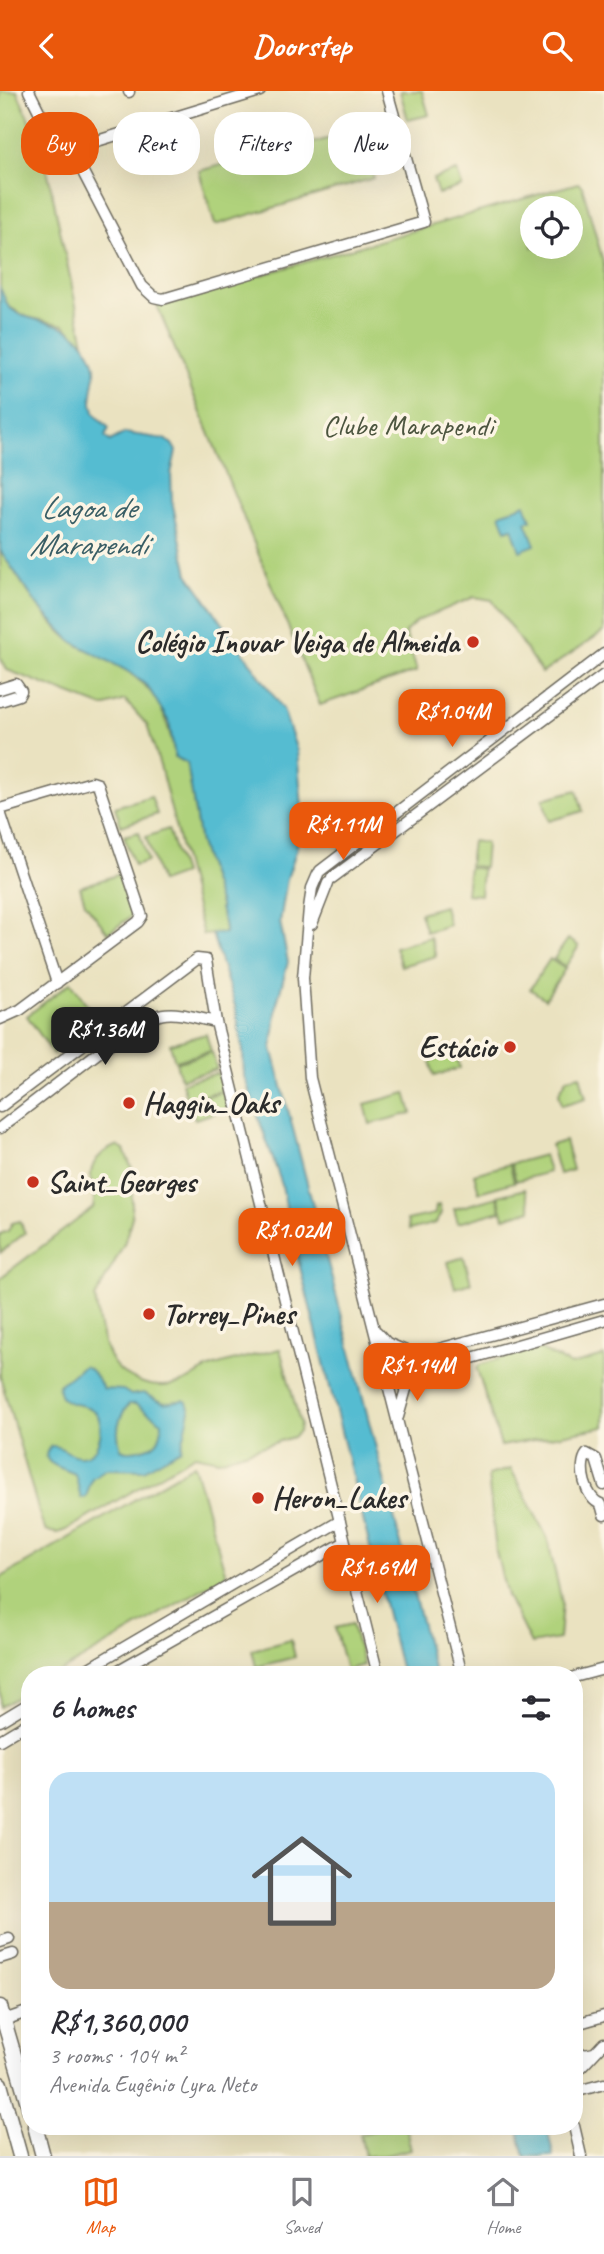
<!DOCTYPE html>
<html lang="en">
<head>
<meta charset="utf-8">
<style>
	:root { --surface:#fff; --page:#f7f7f7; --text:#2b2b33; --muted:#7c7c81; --line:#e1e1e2; --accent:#ea580c }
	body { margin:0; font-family:Caveat,sans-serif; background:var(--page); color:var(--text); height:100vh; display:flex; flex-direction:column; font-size:26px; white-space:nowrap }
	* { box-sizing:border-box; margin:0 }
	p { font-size:23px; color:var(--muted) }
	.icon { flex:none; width:38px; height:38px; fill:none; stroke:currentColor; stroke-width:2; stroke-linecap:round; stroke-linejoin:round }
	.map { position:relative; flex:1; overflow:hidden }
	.panel { position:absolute; left:21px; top:1575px; width:562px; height:469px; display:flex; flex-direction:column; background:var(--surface); border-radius:28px; box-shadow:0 7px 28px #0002 }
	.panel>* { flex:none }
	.guide { position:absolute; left:21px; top:21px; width:564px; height:63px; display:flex; gap:14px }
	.controls { position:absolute; left:520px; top:105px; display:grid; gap:14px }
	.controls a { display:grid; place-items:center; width:63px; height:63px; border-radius:50%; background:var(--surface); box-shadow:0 7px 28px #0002; font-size:35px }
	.price { position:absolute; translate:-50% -60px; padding:0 16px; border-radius:14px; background:var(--accent); color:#fff; font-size:23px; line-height:46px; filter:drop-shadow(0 2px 4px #0008) }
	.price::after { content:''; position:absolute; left:50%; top:42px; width:21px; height:16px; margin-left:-10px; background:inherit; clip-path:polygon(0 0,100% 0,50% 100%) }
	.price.current { background:#222; color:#fff }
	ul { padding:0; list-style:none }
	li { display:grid; align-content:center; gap:14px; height:371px; padding:0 28px }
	li span { display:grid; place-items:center; height:217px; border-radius:21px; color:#555 }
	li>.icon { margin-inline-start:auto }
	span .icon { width:126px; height:126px; fill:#fffc; stroke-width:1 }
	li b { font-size:30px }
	h2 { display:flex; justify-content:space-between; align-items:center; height:84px; padding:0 28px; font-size:30px }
	.tag { padding:0 24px; border-radius:28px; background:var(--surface); box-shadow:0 7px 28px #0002; font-size:24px; line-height:63px }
	.tag.current { background:var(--accent); color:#fff }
	header { display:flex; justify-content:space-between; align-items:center; height:91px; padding:0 28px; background:var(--accent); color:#fff; font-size:32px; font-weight:800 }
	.tab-bar { display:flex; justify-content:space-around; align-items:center; height:98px; border-top:2px solid var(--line); background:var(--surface); font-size:19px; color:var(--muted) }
	.tab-bar a { display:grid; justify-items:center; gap:4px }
	.tab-bar .current { color:var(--accent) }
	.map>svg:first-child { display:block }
</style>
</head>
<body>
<header><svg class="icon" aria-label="back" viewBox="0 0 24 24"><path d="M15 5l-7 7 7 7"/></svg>Doorstep<svg class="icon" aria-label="search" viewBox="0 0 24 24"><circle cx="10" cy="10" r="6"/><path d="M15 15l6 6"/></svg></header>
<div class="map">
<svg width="604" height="2065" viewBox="0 0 604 2065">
	<rect width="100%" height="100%" fill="#fcf5e5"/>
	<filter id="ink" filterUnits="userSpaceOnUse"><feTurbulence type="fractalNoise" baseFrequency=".0143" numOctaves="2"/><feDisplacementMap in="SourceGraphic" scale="14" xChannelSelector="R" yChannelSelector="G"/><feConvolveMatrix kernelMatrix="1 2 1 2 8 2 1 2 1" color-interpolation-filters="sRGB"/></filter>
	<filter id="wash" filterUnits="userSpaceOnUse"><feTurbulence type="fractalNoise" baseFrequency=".00686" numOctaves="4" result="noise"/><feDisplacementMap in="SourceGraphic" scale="28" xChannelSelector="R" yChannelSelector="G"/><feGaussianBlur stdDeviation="1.57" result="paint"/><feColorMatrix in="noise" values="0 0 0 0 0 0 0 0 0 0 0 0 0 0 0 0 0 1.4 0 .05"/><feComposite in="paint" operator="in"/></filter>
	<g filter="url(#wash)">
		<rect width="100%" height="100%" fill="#eae2c0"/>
		<path fill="#b0d27b" stroke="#6e7e53" stroke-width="2" fill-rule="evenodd" d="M0,0H17L32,36L84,62L46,73L84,252L64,234L27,226L7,215L0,197Z
			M400,0H422L429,24L408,29Z
			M359,39L374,87L215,134L199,80L236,70L240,83L291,70L288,59Z
			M457,80L462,95L438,103L433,88Z
			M578,92L582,95L604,174V540L542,582L492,509L474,506L417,530L405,541L417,580L320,614L157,214ZM532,117H570V156H532Z
			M0,459C21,490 41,525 70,549C80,557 96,562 108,568C154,594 166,615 175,666L187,672L200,752L220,814C220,824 226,832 225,842L203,844L160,675L147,634L125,609L103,616L7,579L0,567Z
			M577,699L583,720L549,730L543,708Z
			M151,705L157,723L121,735L115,716Z
			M168,738L183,783L161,791L146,746Z
			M139,741L148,770L134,774L124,745Z
			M472,750L486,752L484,776L469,775Z
			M469,776L482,778L480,804L466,803Z
			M120,783L133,824L108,842L85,812L80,796Z
			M444,815L449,834L426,841L420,822Z
			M430,846L436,865L401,875L395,856Z
			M568,848L579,855L565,876L554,868Z
			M550,868L565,878L545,908L530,898Z
			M71,891L97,928L53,962L27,925Z
			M206,943L211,960L175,970L170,953Z
			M212,961L217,978L181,988L176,972Z
			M456,962L460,977L434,985L430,970Z
			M218,982L223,999L187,1009L182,992Z
			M580,984L586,1007L562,1014L559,1002L567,987Z
			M223,1000L228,1018L195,1028L190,1011Z
			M406,1002L412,1022L370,1033L365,1013Z
			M565,1050L573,1079L559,1083L551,1054Z
			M117,1055L124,1059L132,1078V1126L124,1153L95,1207C98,1224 100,1244 107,1260C118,1289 155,1302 184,1291C192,1288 199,1281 207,1278C230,1269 256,1264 280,1258L300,1332L299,1341L293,1346L219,1369L195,1364L66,1439L57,1442L46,1440L42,1432L0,1285V1187L93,1117C97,1103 90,1096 91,1083C92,1069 105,1058 117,1055Z
			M544,1064L549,1081L516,1090L511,1073Z
			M510,1073L514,1091L479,1101L474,1083Z
			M525,1098L531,1119L504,1127L498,1105Z
			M497,1106L501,1120L458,1132L454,1118Z
			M439,1114L441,1122L436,1132L409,1139L407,1129L435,1123L436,1115Z
			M20,1130L25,1142L0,1162V1143L8,1140L12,1132Z
			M464,1166L471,1192L455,1197L448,1171Z
			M527,1259H541L571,1274L604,1265V1336L501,1355L477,1278L479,1274Z
			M194,1374L226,1484L55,1584H30V1599L0,1616V1487Z
			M511,1378L547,1446L562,1511L559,1548L531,1553L507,1505L496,1461L488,1384Z
			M352,1533L363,1574L346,1579L335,1537Z
			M291,1549L295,1566L256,1576L252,1559Z
			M395,2035H405L411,2058L383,2065H365L360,2043Z"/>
		<path fill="#54bcd1" stroke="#40747e" stroke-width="2" fill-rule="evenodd" d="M0,197C4,203 5,212 9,216C32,236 65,225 85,254C107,284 85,294 94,321C96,327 104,332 109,337L105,346L110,350L125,342L164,348L172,353L176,360L171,383L172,410L188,483L283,618L297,660L302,716L297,757L287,788L280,831L288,871L277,912L272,957L435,1584H402L289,1132L282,1094L244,985L243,960L235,915L212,843L225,842C226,832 220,824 220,814L200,752L187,672L175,666L169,631L148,596L131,582L71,550L38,515L0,459Z
			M525,413L531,429L526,431L535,454L520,460L512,437L506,439L500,423Z
			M84,1275L91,1279L104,1298L123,1299L131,1304L144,1302L164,1312L184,1309L187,1311L190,1320L181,1358L144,1379L106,1378L92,1387L86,1406L81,1407L75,1383C63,1377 35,1372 51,1355C63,1354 69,1366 81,1365C89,1364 95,1360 98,1352C102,1343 102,1329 95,1321C86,1310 63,1318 59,1300C57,1292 62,1291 67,1288C74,1284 77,1278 84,1275ZM129,1313H135L162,1331C162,1351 155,1356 138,1359C130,1360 127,1361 121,1358C115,1342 118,1326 129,1313Z
			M517,2035H549C546,2045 553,2055 553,2065H525Z"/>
	</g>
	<g filter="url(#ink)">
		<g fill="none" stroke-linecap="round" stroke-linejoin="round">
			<g stroke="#6e6b5f" stroke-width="13">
				<path id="minor" d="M29,0L40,22L71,58L142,195L154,206L163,208L424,131L387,0
					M129,0V1
					M71,58L260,0
					M0,598L16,593L21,600L19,604L0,610
					M0,718L92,691L98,693L142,825L138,831L20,919L0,928
					M0,721L57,892
					M320,780L604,563
					M318,783L312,797L309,817L303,887L310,987L462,1584
					M332,787L604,584
					M312,833L328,792
					M0,1016L197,868L206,869L216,931L378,1584
					M0,1037L129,938C167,915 174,922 216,931
					M377,1241L387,1252L413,1263
					M382,1269L428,1261L604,1213
					M387,1294L420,1282L604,1229
					M398,1326L406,1298L417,1284
					M604,1394L596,1368L587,1363C577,1375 586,1409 601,1413L604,1424
					M77,1584L340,1430
					M110,1584L345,1451
					M574,1586L604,1578
					M0,1630L30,1612
					M0,1649L30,1631
					M0,1851L9,1848
					M0,1867L13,1863
					M4,1929L30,1920
					M574,1930L583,1931L604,1925
					M574,1959L585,1964L594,1962
					M574,1984L604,1952
					M574,2001L604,1993
					M574,2035L581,2065"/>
			</g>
			<g stroke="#6e6b5f" stroke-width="17">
				<path id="major" d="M0,1916L30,2019
					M0,1993L20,2065
					M35,2035L43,2065"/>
			</g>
			<use href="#minor" stroke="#fff" stroke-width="10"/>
			<use href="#major" stroke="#fff" stroke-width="14"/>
		</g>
	</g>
	<g fill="#c8321e" stroke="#fcf5e5" stroke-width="2.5">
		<circle cx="473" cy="551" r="7"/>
		<circle cx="510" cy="956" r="7"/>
		<circle cx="129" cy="1012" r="7"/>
		<circle cx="33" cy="1091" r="7"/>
		<circle cx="149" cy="1223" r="7"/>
		<circle cx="258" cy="1407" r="7"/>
	</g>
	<g text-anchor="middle" stroke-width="7" stroke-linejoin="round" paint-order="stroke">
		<g font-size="30" fill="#4c553f" stroke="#fcf5e5">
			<text x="408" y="344">Clube Marapendi</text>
		</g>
		<g font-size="30" font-weight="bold" fill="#2b2b2b" stroke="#fcf5e5" text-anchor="start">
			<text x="459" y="561" text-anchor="end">Colégio Inovar Veiga de Almeida</text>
			<text x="496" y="966" text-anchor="end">Estácio</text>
			<text x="143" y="1022">Haggin_Oaks</text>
			<text x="47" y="1101">Saint_Georges</text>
			<text x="163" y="1233">Torrey_Pines</text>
			<text x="272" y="1417">Heron_Lakes</text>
		</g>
		<g font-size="32" font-style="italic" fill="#395e65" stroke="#fcf5e5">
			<text x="88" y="427">Lagoa de<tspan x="88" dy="37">Marapendi</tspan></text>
		</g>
	</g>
</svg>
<div class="controls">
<a><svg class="icon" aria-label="locate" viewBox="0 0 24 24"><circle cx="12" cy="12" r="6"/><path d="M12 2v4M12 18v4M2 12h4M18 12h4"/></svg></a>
</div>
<b class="price" style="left:452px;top:658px">R$1.04M</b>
<b class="price" style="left:343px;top:771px">R$1.11M</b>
<b class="price current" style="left:105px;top:976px">R$1.36M</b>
<b class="price" style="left:292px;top:1177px">R$1.02M</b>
<b class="price" style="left:417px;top:1312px">R$1.14M</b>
<b class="price" style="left:377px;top:1514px">R$1.69M</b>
<div class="guide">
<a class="tag current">Buy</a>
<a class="tag">Rent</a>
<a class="tag">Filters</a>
<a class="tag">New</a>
</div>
<section class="panel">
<h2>6 homes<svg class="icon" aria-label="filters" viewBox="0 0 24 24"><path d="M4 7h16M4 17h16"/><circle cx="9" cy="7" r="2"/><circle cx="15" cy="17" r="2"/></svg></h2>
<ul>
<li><span style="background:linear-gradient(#bfe0f5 60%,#b9a48a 0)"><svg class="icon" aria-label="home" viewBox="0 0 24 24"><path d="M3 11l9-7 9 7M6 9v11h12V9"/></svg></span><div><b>R$1,360,000</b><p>3 rooms · 104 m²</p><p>Avenida Eugênio Lyra Neto</p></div></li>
</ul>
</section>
</div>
<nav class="tab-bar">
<a class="current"><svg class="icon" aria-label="map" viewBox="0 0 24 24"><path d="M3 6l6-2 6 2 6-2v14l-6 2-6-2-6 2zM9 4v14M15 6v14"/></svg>Map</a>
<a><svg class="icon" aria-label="saved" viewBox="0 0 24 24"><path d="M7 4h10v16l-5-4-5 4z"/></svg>Saved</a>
<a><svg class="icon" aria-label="home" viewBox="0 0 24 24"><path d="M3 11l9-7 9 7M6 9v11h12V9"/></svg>Home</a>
</nav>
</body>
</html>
